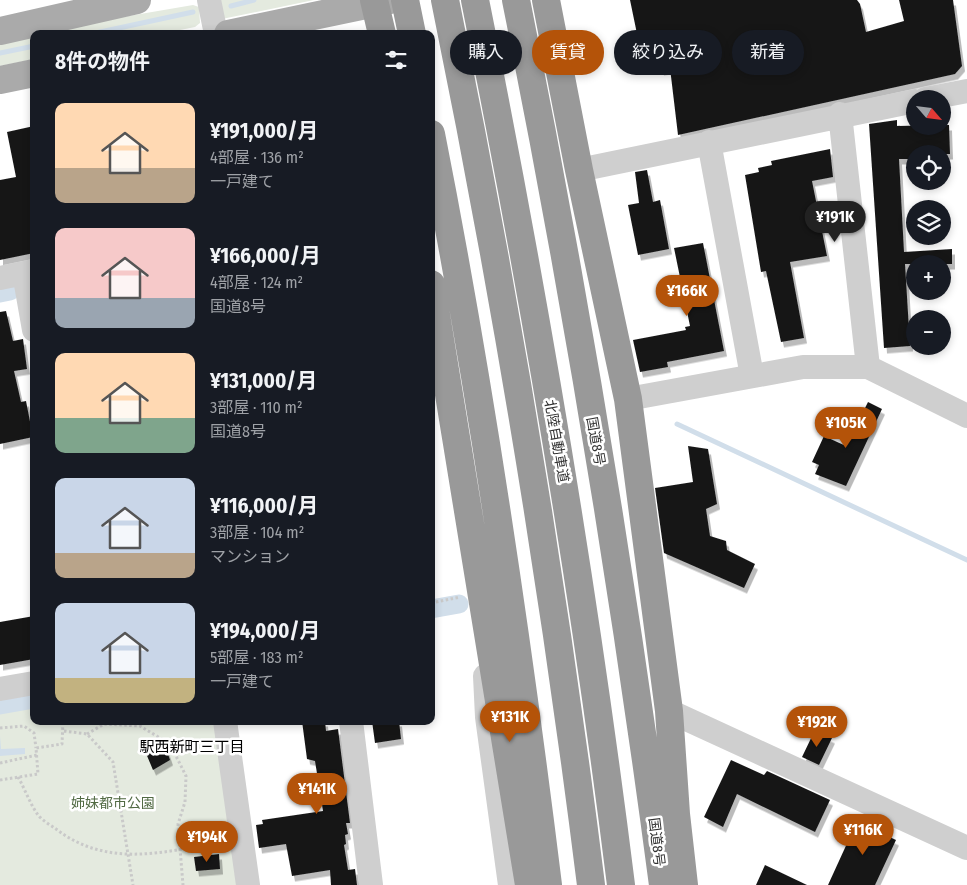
<!DOCTYPE html>
<html lang="ja">
<head>
<meta charset="utf-8">
<style>
	:root { --surface:#171b24; --page:#20242c; --text:#f1f3f6; --muted:#9ea1a6; --accent:#b45309 }
	body { margin:0; font-family:"Fira Sans Condensed","Noto Sans JP",sans-serif; background:var(--page); color:var(--text); height:100vh; display:flex; flex-direction:column; font-size:19px; white-space:nowrap }
	* { box-sizing:border-box; margin:0 }
	p { font-size:16px; color:var(--muted) }
	.icon { flex:none; width:28px; height:28px; fill:none; stroke:currentColor; stroke-width:2; stroke-linecap:round; stroke-linejoin:round }
	.map { position:relative; flex:1; overflow:hidden }
	.drawer { position:absolute; left:30px; top:30px; width:405px; height:695px; display:flex; flex-direction:column; background:var(--surface); border-radius:10px; box-shadow:0 2px 8px #0003 }
	.drawer>* { flex:none }
	.hud { position:absolute; left:450px; top:30px; width:441px; height:45px; display:flex; gap:10px }
	.needle { width:32px; rotate:118deg }
	.controls { position:absolute; left:906px; top:90px; display:grid; gap:10px }
	.controls a { display:grid; place-items:center; width:45px; height:45px; border-radius:50%; background:var(--surface); box-shadow:0 2px 8px #0003; font-size:25px }
	.price { position:absolute; translate:-50% -42px; padding:0 11px; border-radius:18px; background:var(--accent); color:#fff; font-size:16px; line-height:32px; filter:drop-shadow(0 1px 2px #0008) }
	.price::after { content:''; position:absolute; left:50%; top:30px; width:15px; height:11px; margin-left:-8px; background:inherit; clip-path:polygon(0 0,100% 0,50% 100%) }
	.price.selected { background:#222; color:#fff }
	ul { padding:0; list-style:none }
	li { display:flex; align-items:center; gap:15px; height:125px; padding:0 25px }
	li span { display:grid; place-items:center; flex:none; width:140px; height:100px; border-radius:10px; color:#555 }
	li>.icon { margin-inline-start:auto }
	span .icon { width:60px; height:60px; fill:#fffc; stroke-width:1 }
	li b { font-size:21px }
	h2 { display:flex; justify-content:space-between; align-items:center; height:60px; padding:0 25px; font-size:21px }
	.pill { padding:0 18px; border-radius:22px; background:var(--surface); box-shadow:0 2px 8px #0003; font-size:18px; line-height:45px }
	.pill.selected { background:var(--accent); color:#fff }
	.map>svg:first-child { display:block }
</style>
</head>
<body>
<div class="map">
<svg width="967" height="885" viewBox="0 0 967 885">
	<defs>
		<filter id="shadow"><feDropShadow dx="3" dy="5.5" stdDeviation="0" flood-color="#0004"/></filter>
	</defs>
	<rect width="100%" height="100%" fill="#fff"/>
	<path fill="#e4eadf" d="M216,0H314L222,19Z
		M193,5L199,7L200,23L195,27L160,34H34V59L0,66V38Z
		M34,703V721H217L237,885H0V710Z"/>
	<path fill="#d1deea" d="M0,736L1,749L25,748V754L0,756Z"/>
	<g fill="none" stroke-linecap="round" stroke-linejoin="round">
		<path stroke="#d1deea" stroke-width="5" d="M231,6L254,0
			M91,34L193,12
			M0,53L34,46
			M677,424L967,560"/>
		<path stroke="#d1deea" stroke-width="19" d="M0,293L10,291
			M431,609L459,604
			M0,705L34,699"/>
	</g>
	<path fill="#191919" filter="url(#shadow)" d="M630,0H857L860,4L866,32L904,21L899,0H953L962,66L955,74L678,135L670,68L661,70L658,55L642,58Z
		M897,120V126L949,125L950,154H915V159H899L904,252L952,249V264H905L910,346L884,348L869,124Z
		M34,126V253L0,260V180L16,177L7,132Z
		M830,149L833,177L812,181L827,256L790,262L804,338L781,342L766,271L761,272L745,175L759,172L758,168L772,165L771,161Z
		M647,170L653,202L660,200L669,249L638,255L628,205L639,203L635,172Z
		M703,243L724,351L667,362L668,367L640,372L633,340L686,330L685,327L690,326L674,248Z
		M6,311L13,341L23,339L27,369L14,371L21,402L26,401L33,437L0,444V312Z
		M868,402L882,409L846,486L815,474L819,465L812,462L824,436L846,446Z
		M688,446L708,449L717,504L706,509L710,536L726,541L727,550L755,564L744,588L664,553L655,488L693,482Z
		M34,616V659L0,665V622Z
		M302,721H325L326,731L338,729L350,823H346L348,834L345,835L346,844L344,845L348,870L355,869L357,885H331L330,870L292,876L286,844L259,848L256,825L263,824L262,820L323,811L315,761L307,759Z
		M372,721H399L401,739L375,743Z
		M815,730L832,738L819,765L802,757Z
		M164,742L170,760L153,770L145,751Z
		M731,760L764,775L767,771L830,800L815,832L737,794L723,827L704,817Z
		M860,815L879,823L875,830L896,840L875,885H828Z
		M219,854L220,869L196,871L194,857Z
		M765,865L807,885H756Z"/>
	<g fill="none" stroke-linecap="round" stroke-linejoin="round">
		<path stroke="#c9c9c9" stroke-width="3" stroke-dasharray="2.5 2.5" stroke-linecap="butt" d="M431,603L460,597
			M0,728L24,726L34,733L36,748
			M64,731L87,734L113,762L133,885
			M87,734L104,724L140,726L170,744L186,776L185,802L178,824L183,885
			M0,763L37,755
			M18,777C25,789 30,804 38,815C42,820 50,825 56,829C107,868 164,853 222,841
			M0,780L38,774L36,748L62,744L63,721"/>
		<path stroke="#cfcfcf" stroke-width="24" d="M209,0L216,34
			M925,99L967,91
			M840,114L868,367
			M709,142L752,376
			M579,170L915,101
			M24,273L34,330
			M0,278L34,271
			M628,399L803,367H868L967,416
			M485,676L487,717L510,885
			M0,689L34,683
			M669,711L967,848
			M225,721L248,885
			M351,721L371,885"/>
		<path stroke="#aaa" stroke-width="28" d="M0,31L137,0
			M228,34L390,0
			M0,80L34,73"/>
		<path stroke="#999" stroke-width="28" d="M374,0L382,34
			M405,0L412,34
			M445,0C505,293 554,588 591,885
			M475,0C534,293 584,588 621,885
			M516,0C575,293 624,589 663,885
			M546,0L579,170L628,399L669,711L676,814L684,885
			M431,134C480,382 517,634 548,885
			M431,284L529,885"/>
	</g>
	<g text-anchor="middle" stroke-width="5" stroke-linejoin="round" paint-order="stroke">
		<g font-size="14" fill="#323232" stroke="#fff">
			<text transform="translate(557 441) rotate(80)" y="5">北陸自動車道</text>
			<text transform="translate(596 441) rotate(80)" y="5">国道8号</text>
			<text transform="translate(657 842) rotate(83)" y="5">国道8号</text>
		</g>
		<g font-size="14" fill="#516a43" stroke="#fff">
			<text x="113" y="808">姉妹都市公園</text>
		</g>
		<g font-size="15" fill="#000" stroke="#fff">
			<text x="192" y="752">駅西新町三丁目</text>
		</g>
	</g>
</svg>
<div class="controls">
<a><svg class="needle" viewBox="-14 -14 28 28"><path d="M0-13l5 13h-10z" fill="#e53935"/><path d="M0 13l5-13h-10z" fill="#9ea1a6"/></svg></a>
<a><svg class="icon" aria-label="locate" viewBox="0 0 24 24"><circle cx="12" cy="12" r="6"/><path d="M12 2v4M12 18v4M2 12h4M18 12h4"/></svg></a>
<a><svg class="icon" aria-label="layers" viewBox="0 0 24 24"><path d="M12 4l9 5-9 5-9-5zM3 14l9 5 9-5"/></svg></a>
<a>+</a>
<a>−</a>
</div>
<b class="price selected" style="left:835px;top:243px">¥191K</b>
<b class="price" style="left:687px;top:317px">¥166K</b>
<b class="price" style="left:846px;top:449px">¥105K</b>
<b class="price" style="left:510px;top:743px">¥131K</b>
<b class="price" style="left:817px;top:748px">¥192K</b>
<b class="price" style="left:317px;top:815px">¥141K</b>
<b class="price" style="left:863px;top:856px">¥116K</b>
<b class="price" style="left:207px;top:863px">¥194K</b>
<div class="hud">
<a class="pill">購入</a>
<a class="pill selected">賃貸</a>
<a class="pill">絞り込み</a>
<a class="pill">新着</a>
</div>
<section class="drawer">
<h2>8件の物件<svg class="icon" aria-label="filters" viewBox="0 0 24 24"><path d="M4 7h16M4 17h16"/><circle cx="9" cy="7" r="2"/><circle cx="15" cy="17" r="2"/></svg></h2>
<ul>
<li><span style="background:linear-gradient(#ffd9b3 65%,#b9a48a 0)"><svg class="icon" aria-label="home" viewBox="0 0 24 24"><path d="M3 11l9-7 9 7M6 9v11h12V9"/></svg></span><div><b>¥191,000/月</b><p>4部屋 · 136 m²</p><p>一戸建て</p></div></li>
<li><span style="background:linear-gradient(#f6c9c9 70%,#9aa5b1 0)"><svg class="icon" aria-label="home" viewBox="0 0 24 24"><path d="M3 11l9-7 9 7M6 9v11h12V9"/></svg></span><div><b>¥166,000/月</b><p>4部屋 · 124 m²</p><p>国道8号</p></div></li>
<li><span style="background:linear-gradient(#ffd9b3 65%,#7fa58c 0)"><svg class="icon" aria-label="home" viewBox="0 0 24 24"><path d="M3 11l9-7 9 7M6 9v11h12V9"/></svg></span><div><b>¥131,000/月</b><p>3部屋 · 110 m²</p><p>国道8号</p></div></li>
<li><span style="background:linear-gradient(#c9d6e8 75%,#b9a48a 0)"><svg class="icon" aria-label="home" viewBox="0 0 24 24"><path d="M3 11l9-7 9 7M6 9v11h12V9"/></svg></span><div><b>¥116,000/月</b><p>3部屋 · 104 m²</p><p>マンション</p></div></li>
<li><span style="background:linear-gradient(#c9d6e8 75%,#c2b280 0)"><svg class="icon" aria-label="home" viewBox="0 0 24 24"><path d="M3 11l9-7 9 7M6 9v11h12V9"/></svg></span><div><b>¥194,000/月</b><p>5部屋 · 183 m²</p><p>一戸建て</p></div></li>
</ul>
</section>
</div>
</body>
</html>
